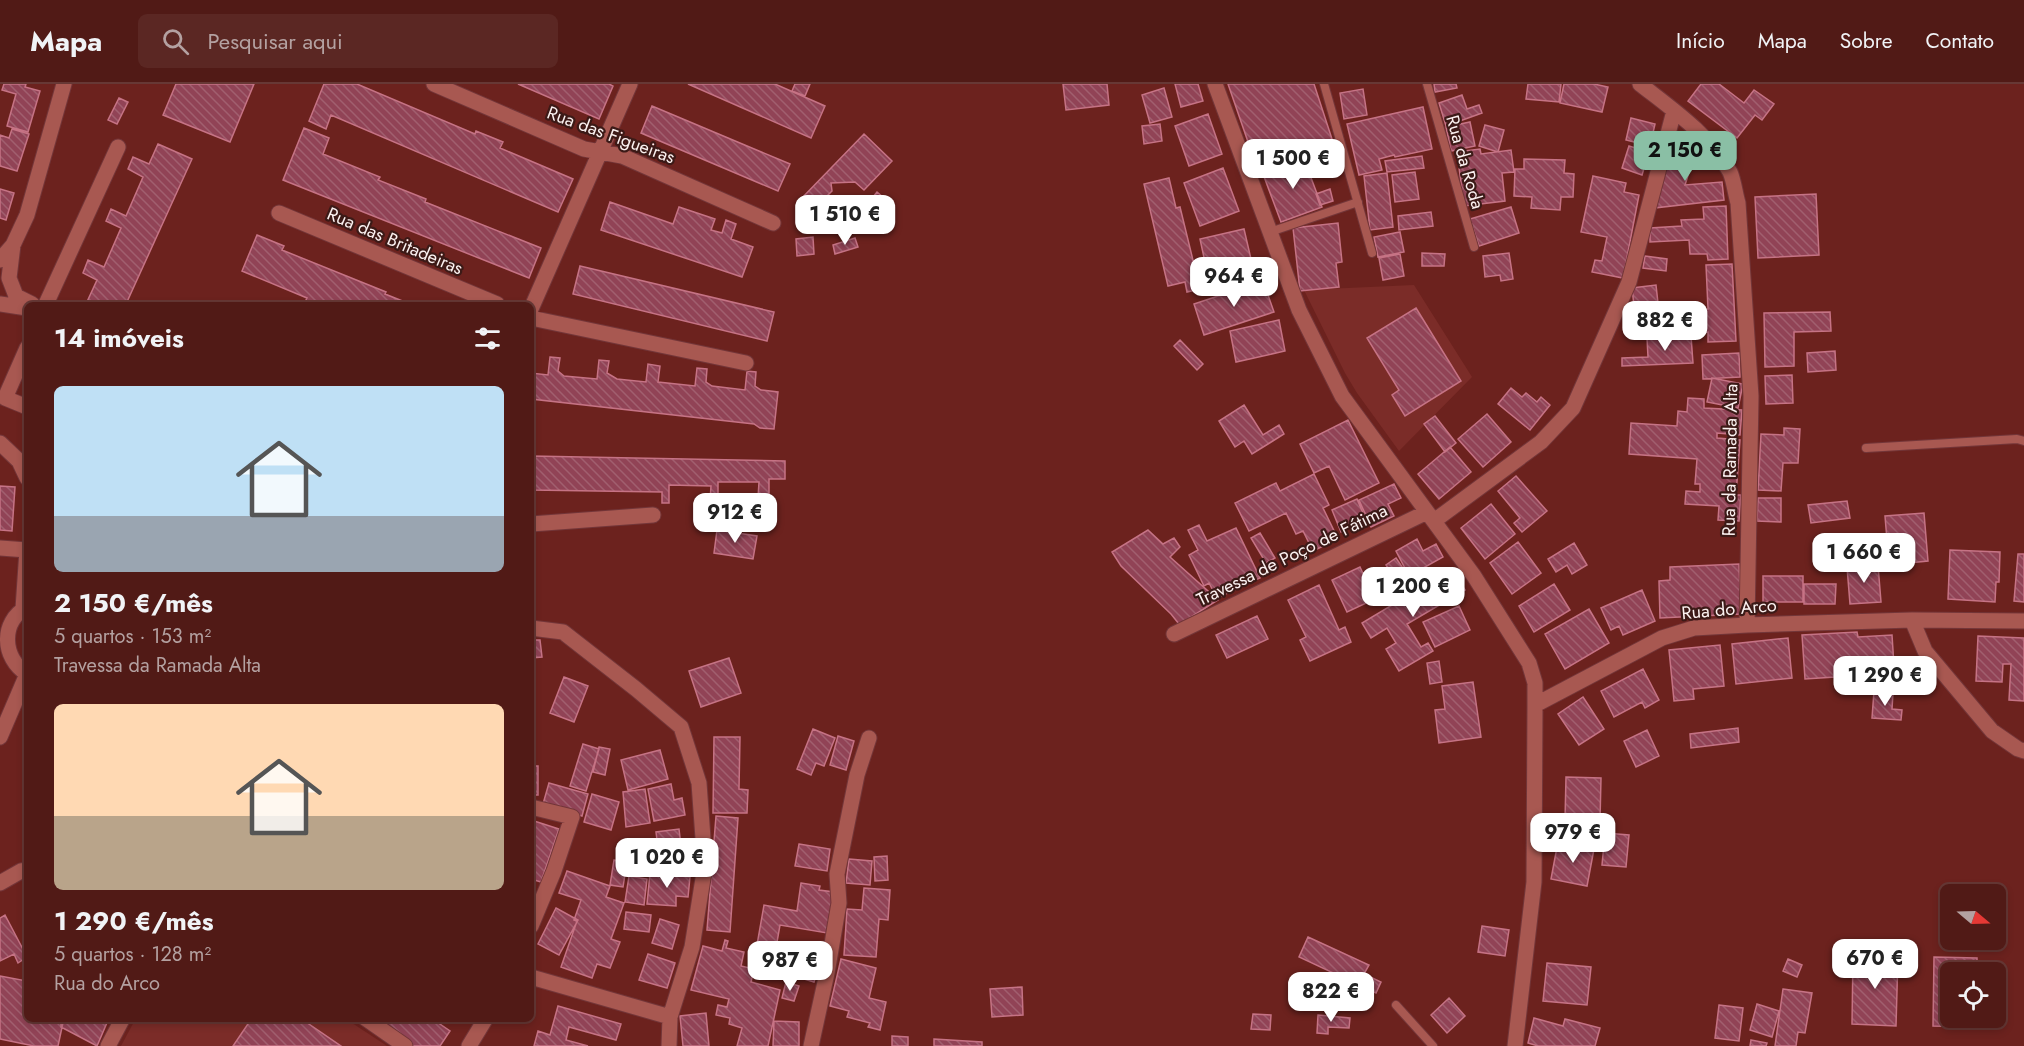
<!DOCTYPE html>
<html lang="pt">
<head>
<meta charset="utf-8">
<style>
	:root { --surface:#511a16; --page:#5b2723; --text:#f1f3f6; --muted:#b4a1a1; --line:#673835; --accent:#8abfa5 }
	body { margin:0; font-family:Jost,sans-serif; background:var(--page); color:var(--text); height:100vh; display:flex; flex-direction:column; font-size:22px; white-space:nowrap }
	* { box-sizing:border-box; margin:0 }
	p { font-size:20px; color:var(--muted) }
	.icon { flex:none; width:33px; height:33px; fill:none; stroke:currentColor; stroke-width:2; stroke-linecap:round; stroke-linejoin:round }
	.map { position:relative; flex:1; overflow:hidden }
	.panel { position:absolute; left:24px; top:218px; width:510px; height:720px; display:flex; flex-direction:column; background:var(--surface); border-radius:9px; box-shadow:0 3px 9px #0003,0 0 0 2px var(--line) }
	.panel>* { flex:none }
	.needle { width:39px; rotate:109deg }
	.buttons { position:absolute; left:1940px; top:800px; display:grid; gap:12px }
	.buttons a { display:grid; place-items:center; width:66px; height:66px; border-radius:9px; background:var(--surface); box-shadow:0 3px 9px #0003,0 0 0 2px var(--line); font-size:30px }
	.price { position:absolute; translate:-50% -51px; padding:0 14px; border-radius:12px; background:#fff; color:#222; font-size:20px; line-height:39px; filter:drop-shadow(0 2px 3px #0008) }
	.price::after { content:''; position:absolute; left:50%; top:36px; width:18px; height:14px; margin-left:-9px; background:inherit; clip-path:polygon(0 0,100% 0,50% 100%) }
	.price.on { background:var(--accent); color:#111 }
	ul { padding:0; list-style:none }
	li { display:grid; align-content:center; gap:12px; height:318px; padding:0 30px }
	li span { display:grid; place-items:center; height:186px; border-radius:9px; color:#555 }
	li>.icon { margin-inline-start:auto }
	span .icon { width:108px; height:108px; fill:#fffc; stroke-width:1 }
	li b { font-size:26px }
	h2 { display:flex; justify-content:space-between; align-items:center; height:72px; padding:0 30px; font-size:26px }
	header { display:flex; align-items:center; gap:36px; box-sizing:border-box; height:84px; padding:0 30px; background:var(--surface); border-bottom:2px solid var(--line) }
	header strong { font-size:28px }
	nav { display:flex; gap:33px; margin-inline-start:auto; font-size:21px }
	.search { width:420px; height:54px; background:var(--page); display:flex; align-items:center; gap:15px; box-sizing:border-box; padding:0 21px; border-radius:9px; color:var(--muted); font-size:22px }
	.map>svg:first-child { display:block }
</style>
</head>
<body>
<header>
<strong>Mapa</strong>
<div class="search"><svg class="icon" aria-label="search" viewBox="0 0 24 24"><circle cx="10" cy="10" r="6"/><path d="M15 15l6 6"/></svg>Pesquisar aqui</div>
<nav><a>Início</a><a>Mapa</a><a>Sobre</a><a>Contato</a></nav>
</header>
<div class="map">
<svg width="2024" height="962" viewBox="0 0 2024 962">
	<defs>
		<pattern id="building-back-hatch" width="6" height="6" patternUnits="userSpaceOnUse" patternTransform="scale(1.5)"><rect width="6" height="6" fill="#914356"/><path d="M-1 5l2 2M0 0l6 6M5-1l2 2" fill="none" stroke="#a15f6f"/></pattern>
	</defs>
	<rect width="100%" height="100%" fill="#6c221e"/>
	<path fill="#7b2c28" d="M1414,201L1472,293L1399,367L1357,309L1345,289L1304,206Z
		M136,934L346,935L387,962H121Z"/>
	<path fill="url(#building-back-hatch)" stroke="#c67385" stroke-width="1.5" d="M4,0H26L25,3L40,7L28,48L7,42L16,10L2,6Z
		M176,0H254L230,58L163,31Z
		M324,0H357L475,50L476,47L503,58L500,64L573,95L558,128L331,31L326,45L309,37Z
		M518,0H609L613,2L599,35Z
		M688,0H775L825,22L811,54Z
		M795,0H810L805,12L792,7Z
		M1063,0H1107L1109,21L1066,26Z
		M1175,0H1198L1203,17L1181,23Z
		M1228,0H1314L1332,55L1256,81Z
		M1434,0H1456L1457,4L1435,8Z
		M1528,0H1561L1559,18L1526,15Z
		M1564,0H1594L1608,3L1602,28L1560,19Z
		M1701,0H1719L1744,19L1754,6L1774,20L1762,36L1755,31L1737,54L1688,17Z
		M1164,4L1172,33L1150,39L1142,11Z
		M1363,5L1367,31L1344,35L1340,9Z
		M1462,11L1467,25L1479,21L1482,29L1446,42L1439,19Z
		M119,14L128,18L117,40L108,36Z
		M652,22L790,80L778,107L641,49Z
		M1423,23L1432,65L1395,73L1394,71L1379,75L1382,86L1359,91L1347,40Z
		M1208,30L1222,70L1189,82L1175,42Z
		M1631,34L1655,40L1650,62L1626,56Z
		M1470,38L1475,62L1451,67L1446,43Z
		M1160,40L1162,57L1144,60L1142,42Z
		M1485,41L1504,46L1498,68L1479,62Z
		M304,44L329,54L323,70L380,93L378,96L426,115L425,118L541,164L529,194L283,96Z
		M12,45L29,50L17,87L0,82V51L9,54Z
		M864,50L892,77L864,106L855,98L831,99L832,107L818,121L845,120L846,134L800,136L799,117Z
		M1680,58L1697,63L1685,101L1722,98L1724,116L1654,124L1675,59Z
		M158,60L192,75L126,220H86L97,196L83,189L88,176L104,183L121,144L106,137L111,125L126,132L143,93L128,85L133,73L149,80Z
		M1629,62L1649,68L1642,91L1622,84Z
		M1480,65L1481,70L1511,66L1514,88L1502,89L1505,117L1464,122L1457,68Z
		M1422,72L1424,84L1387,88L1385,77Z
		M1304,75L1322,123L1281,138L1263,90Z
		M1524,75L1565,76L1564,89L1574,90L1573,113H1561L1560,126L1531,124L1532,113L1514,112L1515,85H1524Z
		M1223,84L1239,127L1200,142L1184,99Z
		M1415,88L1419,115L1395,118L1392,91Z
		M1387,89L1393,143L1370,146L1364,92Z
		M1593,92L1626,99L1624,108L1639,111L1623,194L1592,188L1595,176L1602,177L1607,153L1581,148Z
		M1169,94L1176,124L1180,123L1200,205L1187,208L1185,198L1168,202L1144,100Z
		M0,105L14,109L6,136L0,134Z
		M1330,105L1333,117L1320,121L1316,110Z
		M877,108L889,118L877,133L865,123Z
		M1816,110L1819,171L1758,174L1755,113Z
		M610,118L673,140L679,123L715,135L711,146L722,149L726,136L736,140L731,155L753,163L742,193L601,146Z
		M1726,122L1728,175L1708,176L1707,170H1690L1689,156L1650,158V144L1682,142L1681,136L1704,135L1703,123Z
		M1511,123L1519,149L1479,162L1470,135Z
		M1431,128L1433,142L1399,146L1398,132Z
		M1338,139L1342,178L1336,179L1339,203L1300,207L1293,144Z
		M1244,145L1254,188L1209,197L1200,155Z
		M1400,148L1404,168L1378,173L1374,153Z
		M257,151L284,162L282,166L386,208L385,210L410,220H304L307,214L242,187Z
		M813,153L814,170L797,172L796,155Z
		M855,154L858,163L835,170L833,161Z
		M1422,169L1445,170L1444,182H1422Z
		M1509,169L1513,195L1501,197L1500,191L1485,193L1483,172Z
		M1400,170L1404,192L1383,196L1379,174Z
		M1645,172L1667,175L1666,187L1643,184Z
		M1732,180L1736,257L1708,258V248L1681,250L1680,227L1708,225L1706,181Z
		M580,182L774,228L767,257L573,210Z
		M1263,197L1274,228L1204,251L1194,220Z
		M1656,201L1659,228L1635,231L1632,204Z
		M1416,224L1461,297L1405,332L1392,311L1399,306L1367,254Z
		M1830,228L1831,247L1794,248V282L1765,283L1764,229Z
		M1279,236L1285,267L1236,278L1230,247Z
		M1691,252L1693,279L1622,282V274L1648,273L1647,254Z
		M1180,256L1203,280L1197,286L1174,262Z
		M1835,267L1836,286L1808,288L1807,269Z
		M1739,269L1740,293L1703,295L1702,271Z
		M550,273L560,274L558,287L564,292L597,295L599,276L609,277L607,289L617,295L646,298L648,280L660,282L658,298L695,302L697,284L707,285L706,298L712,302L745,306L747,287L756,288L755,302L761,306L778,308L774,345L760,344L754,340L531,315V289L548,291Z
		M1792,291L1793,319L1766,320L1765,292Z
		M1712,294L1743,300L1738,324L1707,318Z
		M1511,304L1522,313L1526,309L1537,318L1541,313L1550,321L1530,346L1498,320Z
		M1688,314L1704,315V324L1742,326L1740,351L1717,349V354L1740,356L1736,411H1741L1739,437L1718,436L1719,422L1685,420L1686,407L1700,408V400H1695L1697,375L1629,370L1631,339L1677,342L1678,327L1687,328Z
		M1244,321L1263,351L1279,341L1284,350L1252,370L1244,357L1235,363L1219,337Z
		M1487,330L1511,358L1483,383L1458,355Z
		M1435,332L1456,359L1445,368L1424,340Z
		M1348,336L1379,399L1345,416L1329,382L1314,389L1300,360Z
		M1784,344L1800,345L1798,379H1783L1781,407L1758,406L1761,350L1784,351Z
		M1450,363L1471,388L1439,415L1418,390Z
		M531,372L785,377V395H769V414H758L759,398H718V417H710L711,402L669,401V419H662V408L531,406Z
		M1314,390L1329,421L1323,424L1338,455L1313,467L1303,447L1296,450L1286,429L1249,447L1235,419L1276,399L1280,407Z
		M1516,392L1547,427L1522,448L1514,439L1520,434L1498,407Z
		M1394,400L1401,414L1388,420L1394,432L1371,443L1359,416Z
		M0,402L15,403L12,447L0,446Z
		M1758,414H1781V438L1757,437Z
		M1357,415L1366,436L1341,448L1332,426Z
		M1847,417L1850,434L1811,439L1808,421Z
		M1491,420L1515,450L1485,475L1461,444Z
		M1924,429L1928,477L1889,481L1885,432Z
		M1199,441L1207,457L1236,444L1260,494L1217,514L1209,499L1204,502L1189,471L1198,466L1188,446Z
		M717,446L757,452L753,475L714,469Z
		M1148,446L1163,460L1174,454L1180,463L1170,473L1218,516L1177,542L1179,540L1171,530L1121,482L1112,468Z
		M1260,449L1275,474L1266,479L1251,454Z
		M1417,455L1423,467L1436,460L1443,473L1409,492L1396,467Z
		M1518,458L1541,489L1512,510L1490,479Z
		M1574,459L1587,481L1572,490L1567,481L1556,488L1548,475Z
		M1950,466L2000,468L1999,498H1996L1995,518L1948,515Z
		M2018,470H2024V518L2014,517Z
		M1396,474L1413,499L1402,506L1386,481Z
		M1739,480L1741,530L1660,534L1659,497L1670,496V483Z
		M1878,481L1881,518L1850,520L1847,483Z
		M1360,483L1375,515L1347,528L1332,496Z
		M1452,485L1465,506L1407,540L1421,563L1428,559L1433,567L1399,587L1386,565L1396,559L1387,544L1371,554L1362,539Z
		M1763,492H1803V518H1763Z
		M1554,500L1570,526L1534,548L1519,522Z
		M1804,500H1836L1835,520H1804Z
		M1319,501L1339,546L1345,543L1351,558L1310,577L1300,556L1306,553L1288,516Z
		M1642,506L1655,537L1623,551L1619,542L1611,546L1601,524Z
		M1459,522L1470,546L1435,563L1423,538Z
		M1589,525L1609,559L1565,585L1545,550Z
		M1257,532L1268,555L1227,574L1216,551Z
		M1857,548L1858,553L1892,551L1895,597L1869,598L1867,582L1834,584L1835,593L1805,595L1802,551Z
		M1978,552L2024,554V617L2009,616L2011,580H2003L2002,598L1976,597Z
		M1788,554L1792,594L1736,600L1732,560Z
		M531,556H540L542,573L531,574Z
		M1720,561L1724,602L1693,605L1694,615L1674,617L1669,566Z
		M729,574L741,609L701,623L689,587Z
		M1439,577L1442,598L1430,600L1427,579Z
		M1643,585L1659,616L1645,624L1642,618L1614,633L1601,607Z
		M564,593L588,602L574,638L550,629Z
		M1473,598L1481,653L1439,659L1435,626L1445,625L1442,602Z
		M1874,607L1893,609L1892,625L1902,626L1901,636L1872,634Z
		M1583,613L1604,645L1579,661L1558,630Z
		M1738,644L1739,658L1691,664L1690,650Z
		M813,645L835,654L824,682L816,679L811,691L797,685Z
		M1647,646L1659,672L1636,683L1624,657Z
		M838,652L854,657L846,686L830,681Z
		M714,653H740L739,705L748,706L747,729H713Z
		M583,660L599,665L586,707L570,702Z
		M599,663L610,665L605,691L593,688Z
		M660,666L668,695L628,706L621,676Z
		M531,682H538V711H531Z
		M1566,693L1601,694L1600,737L1565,736Z
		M549,699L588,710L582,732L543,720Z
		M671,700L674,716L682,714L685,731L654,737L648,705Z
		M645,705L650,739L626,743L623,708Z
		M592,710L619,718L611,746L584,738Z
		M716,732L738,734L730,848L707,846Z
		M531,736L559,745L541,798L531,795Z
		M679,745L684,786L661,789L656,748Z
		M1605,749L1629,751L1626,783L1602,781Z
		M1558,758L1594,765L1587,802L1551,795Z
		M799,760L830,765L827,787L795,782Z
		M887,772L888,796L875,797L874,773Z
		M849,775L872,777L870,801L846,799Z
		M614,776L627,778L623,803L610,801Z
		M567,787L610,802L606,813L624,819L611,855L620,858L610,884L597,880L592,894L561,883L577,837L574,836L581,816L559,809Z
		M650,789L690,793L688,813L676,812V822L647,820Z
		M629,792L647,795L644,821L625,818Z
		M801,799L820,802L819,806L834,808L827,849L780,841L776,864L757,861L764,821L797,827Z
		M864,804L890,806L888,836L879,835L876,873L844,871L847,825L862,826Z
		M556,824L578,836L559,871L538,860Z
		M626,828L651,831L649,848L624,845Z
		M5,831L27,873L18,879L14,870L0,877V834Z
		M660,835L679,841L672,865L652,859Z
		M1482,842L1509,846L1505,872L1478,868Z
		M1308,853L1369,881L1364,890L1381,898L1376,909L1299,873Z
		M725,856L728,857L726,864L744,868L741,882L754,885L751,898L780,906L768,962H737L742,944L729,940L730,934L716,931L718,921L727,923L729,915L691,906L703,862L722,867Z
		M796,864L822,872L814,898L788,890Z
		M648,870L675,879L667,904L639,896Z
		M1853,871L1898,872L1896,942L1852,940Z
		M1934,873L1977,874V888H1950V933H1976L1975,943L1933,942Z
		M841,875L876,884L869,914L886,918L880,946L868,943L870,939L847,933L849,927L830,922Z
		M1788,875L1802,881L1797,893L1783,887Z
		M1547,879L1591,883L1587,921L1543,917Z
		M0,892L27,897V934H64L58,962H34L0,955Z
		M786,898L799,902L794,917L782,914Z
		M1022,903L1023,931L992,933L990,905Z
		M1783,905L1812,909L1805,949L1798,948L1796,962H1775Z
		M1449,914L1465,932L1447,949L1431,931Z
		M1757,920L1779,927L1772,953L1750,946Z
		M1719,921L1743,924L1739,957L1715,954Z
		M558,922L621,940L616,956L569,943L566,956L588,962H534L538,947L550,951Z
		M706,929L709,962H683L680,932Z
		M1253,930L1271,931L1270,946L1251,945Z
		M1318,931L1350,934L1349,944L1328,943V950L1317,949Z
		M61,934H109L97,962L61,943Z
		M252,934H300L341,962H233Z
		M372,934H431L450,947L440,962H414Z
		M1534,934L1563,942L1565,935L1600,944L1595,962H1538L1528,959Z
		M774,937L799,938V962H773Z
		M892,952L908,953V962H892Z
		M934,955L982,958V962H934Z
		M1751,956L1767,959L1766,962H1750Z"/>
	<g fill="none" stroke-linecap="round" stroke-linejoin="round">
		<g stroke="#733639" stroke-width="10">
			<path id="lane" d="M1324,0L1372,169
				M1427,0L1474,163
				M1270,148L1358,118
				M1866,364L2017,355L2024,357
				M1396,921L1433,962"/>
		</g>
		<g stroke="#733639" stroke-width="17">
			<path id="street" d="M434,0L584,65L622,72L773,139
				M1215,0L1299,226L1342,312L1474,492L1529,579L1535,599V621L1534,798L1515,962
				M1640,0C1672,25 1710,51 1730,88C1734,97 1735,109 1738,119L1751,312L1747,541
				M279,129L497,220
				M13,161L9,194L16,212L32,220
				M0,176L13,161L27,131L64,0
				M0,220L27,224
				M46,220L118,63
				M531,225L630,0
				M531,234L746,279
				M27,264L5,314L27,323
				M0,359L19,377L27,394
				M1434,437L1541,358L1573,324L1629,198L1674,27
				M531,440L653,431
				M0,464L27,466
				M27,523C0,538 2,574 27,590
				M23,525L27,466
				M1912,536L1925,567L1992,647L2018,665L2024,667
				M531,544L563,548L636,605L681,643L699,699L705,782L692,863L670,933L669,962
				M1174,550L1427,428
				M1535,621L1662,554L1694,544L1747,541L1912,536L2024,537
				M0,653L27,590
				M531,723L572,733L554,787L531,842
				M0,799L21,787L27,786
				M531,893L670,933
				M365,934L405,962
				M108,962L123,934
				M469,962L486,934
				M811,962L827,889L839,819L837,790L857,691L869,654"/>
		</g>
		<use href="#lane" stroke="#a85851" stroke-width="8"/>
		<use href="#street" stroke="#a85851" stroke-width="15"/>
	</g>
	<g text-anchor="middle" stroke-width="4.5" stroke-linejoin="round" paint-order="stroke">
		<g font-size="18" fill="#fbf1f0" stroke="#3c1a17">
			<text transform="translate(611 51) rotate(20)" y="6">Rua das Figueiras</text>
			<text transform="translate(1465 78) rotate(74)" y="6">Rua da Roda</text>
			<text transform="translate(395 157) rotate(23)" y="6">Rua das Britadeiras</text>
			<text transform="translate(1730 376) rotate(-89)" y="6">Rua da Ramada Alta</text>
			<text transform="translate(1292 471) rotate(-26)" y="6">Travessa de Poço de Fátima</text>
			<text transform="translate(1729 525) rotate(-5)" y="6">Rua do Arco</text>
		</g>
	</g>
</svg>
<div class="buttons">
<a><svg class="needle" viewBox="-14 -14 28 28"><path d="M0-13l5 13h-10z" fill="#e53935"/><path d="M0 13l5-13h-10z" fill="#b4a1a1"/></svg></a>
<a><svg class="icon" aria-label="locate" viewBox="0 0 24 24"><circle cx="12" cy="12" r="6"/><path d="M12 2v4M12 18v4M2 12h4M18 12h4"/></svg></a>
</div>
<b class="price on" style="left:1685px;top:98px">2 150 €</b>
<b class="price" style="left:1293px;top:106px">1 500 €</b>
<b class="price" style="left:845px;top:162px">1 510 €</b>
<b class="price" style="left:1234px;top:224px">964 €</b>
<b class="price" style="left:1665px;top:268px">882 €</b>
<b class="price" style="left:735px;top:460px">912 €</b>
<b class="price" style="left:1864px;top:500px">1 660 €</b>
<b class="price" style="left:1413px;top:534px">1 200 €</b>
<b class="price" style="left:1885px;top:623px">1 290 €</b>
<b class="price" style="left:1573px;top:780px">979 €</b>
<b class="price" style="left:667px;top:805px">1 020 €</b>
<b class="price" style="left:1875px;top:906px">670 €</b>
<b class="price" style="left:790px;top:908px">987 €</b>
<b class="price" style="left:1331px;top:939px">822 €</b>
<section class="panel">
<h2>14 imóveis<svg class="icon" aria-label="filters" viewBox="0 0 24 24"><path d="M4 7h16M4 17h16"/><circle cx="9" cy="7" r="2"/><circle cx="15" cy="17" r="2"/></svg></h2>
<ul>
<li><span style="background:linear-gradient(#bfe0f5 70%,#9aa5b1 0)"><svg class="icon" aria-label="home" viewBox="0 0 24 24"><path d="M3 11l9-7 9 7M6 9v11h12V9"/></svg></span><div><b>2 150 €/mês</b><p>5 quartos · 153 m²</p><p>Travessa da Ramada Alta</p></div></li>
<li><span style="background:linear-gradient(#ffd9b3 60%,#b9a48a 0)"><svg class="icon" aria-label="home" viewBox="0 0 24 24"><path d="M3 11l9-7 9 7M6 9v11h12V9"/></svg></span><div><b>1 290 €/mês</b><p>5 quartos · 128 m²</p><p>Rua do Arco</p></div></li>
</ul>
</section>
</div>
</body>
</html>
